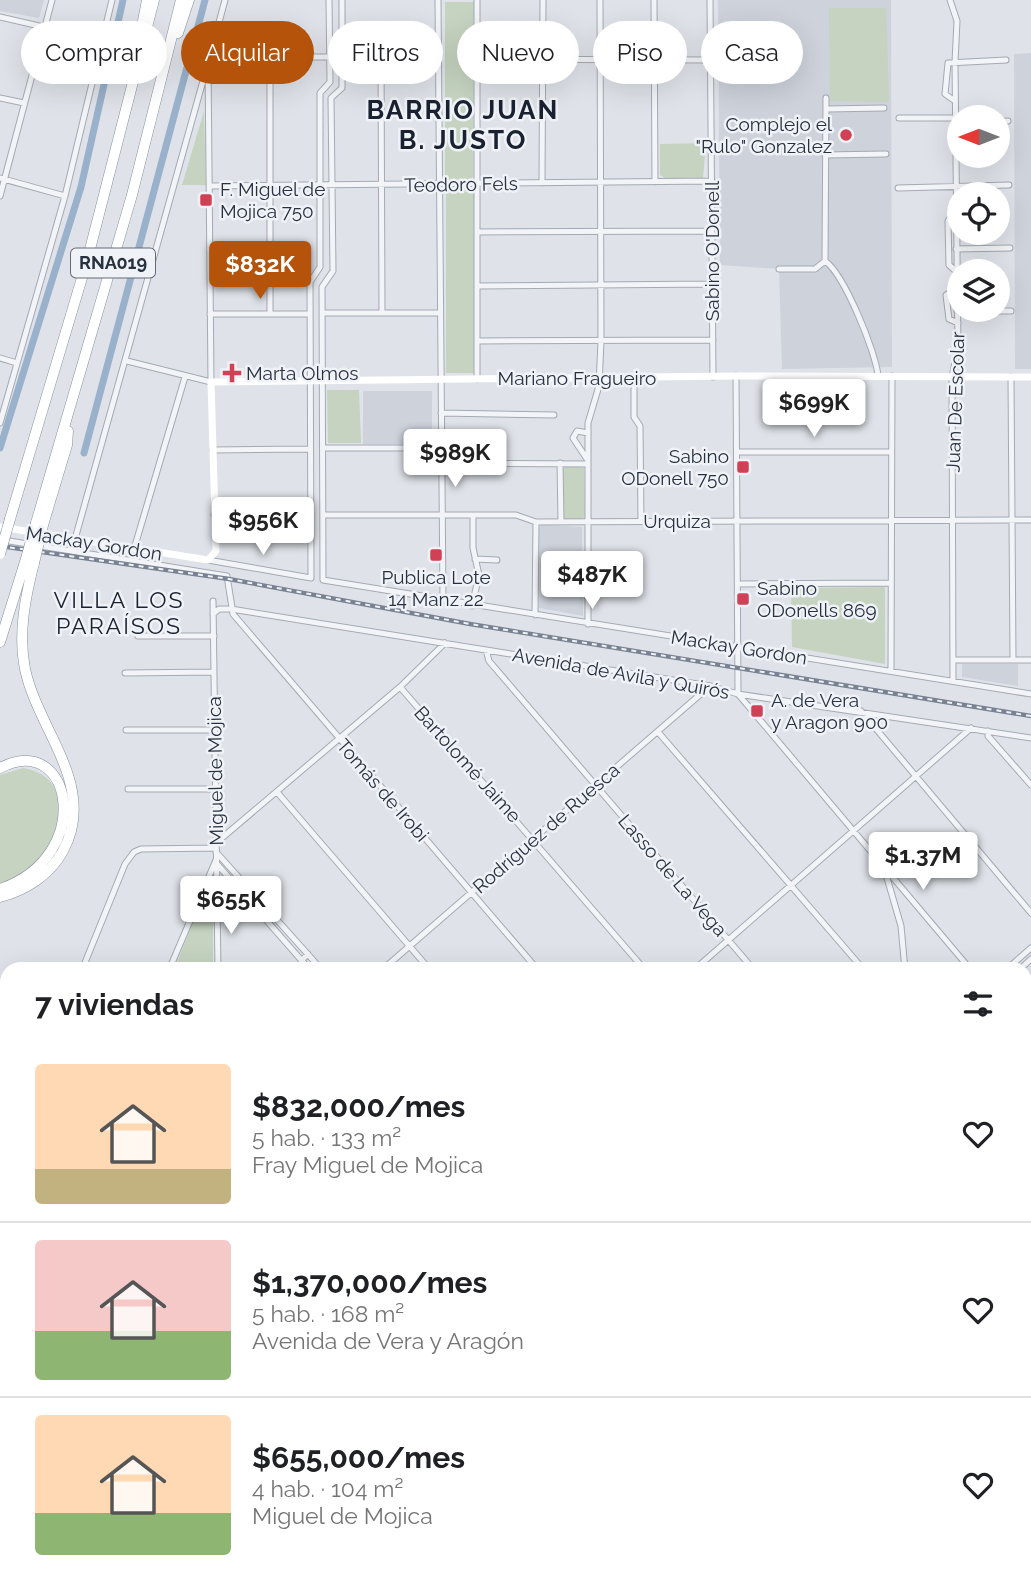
<!DOCTYPE html>
<html lang="es">
<head>
<meta charset="utf-8">
<style>
	:root { --surface:#fff; --page:#f6f6f6; --text:#202124; --muted:#757577; --line:#e0e0e0; --accent:#b45309 }
	body { margin:0; font-family:Raleway,sans-serif; background:var(--page); color:var(--text); height:100vh; display:flex; flex-direction:column; font-size:26px; white-space:nowrap }
	* { box-sizing:border-box; margin:0 }
	p { font-size:23px; color:var(--muted) }
	.icon { flex:none; width:38px; height:38px; fill:none; stroke:currentColor; stroke-width:2; stroke-linecap:round; stroke-linejoin:round }
	.map { position:relative; flex:1; overflow:hidden }
	.details { position:absolute; left:0px; top:962px; width:1032px; height:625px; display:flex; flex-direction:column; background:var(--surface); border-radius:21px 21px 0 0; box-shadow:0 7px 28px #0002 }
	.details>* { flex:none }
	.banner { position:absolute; left:21px; top:21px; width:990px; height:63px; display:flex; gap:14px }
	.needle { width:46px; rotate:270deg }
	.buttons { position:absolute; left:947px; top:105px; display:grid; gap:14px }
	.buttons a { display:grid; place-items:center; width:63px; height:63px; border-radius:50%; background:var(--surface); box-shadow:0 7px 28px #0002; font-size:35px }
	.price { position:absolute; translate:-50% -60px; padding:0 16px; border-radius:7px; background:#fff; color:#222; font-size:23px; line-height:46px; filter:drop-shadow(0 2px 4px #0008) }
	.price::after { content:''; position:absolute; left:50%; top:42px; width:21px; height:16px; margin-left:-10px; background:inherit; clip-path:polygon(0 0,100% 0,50% 100%) }
	.price.current { background:var(--accent); color:#fff }
	ul { padding:0; list-style:none }
	li { display:flex; align-items:center; gap:21px; height:175px; padding:0 35px }
	li+li { border-top:2px solid var(--line) }
	li span { display:grid; place-items:center; flex:none; width:196px; height:140px; border-radius:7px; color:#555 }
	li>.icon { margin-inline-start:auto }
	span .icon { width:84px; height:84px; fill:#fffc; stroke-width:1 }
	li b { font-size:30px }
	h2 { display:flex; justify-content:space-between; align-items:center; height:84px; padding:0 35px; font-size:30px }
	.tag { padding:0 24px; border-radius:32px; background:var(--surface); box-shadow:0 7px 28px #0002; font-size:24px; line-height:63px }
	.tag.current { background:var(--accent); color:#fff }
	.map>svg:first-child { display:block }
</style>
</head>
<body>
<div class="map">
<svg width="1031" height="1587" viewBox="0 0 1031 1587">
	<rect width="100%" height="100%" fill="#dfe3e9"/>
	<path fill="#cdd2db" d="M0,0H44L39,18L0,11Z
		M718,0H891L892,367L782,369L779,269L720,265Z
		M1031,53V369H1015L1014,54Z
		M363,391H432V444H363Z
		M542,525L582,527L583,616L539,608L538,529Z
		M962,664H1018V686L962,677Z
		M221,872L258,920H222Z"/>
	<path fill="#c5d3c0" d="M445,2H474L473,177L470,180L445,181Z
		M829,8H886L889,102L830,101Z
		M204,111L206,185H182Z
		M706,143L703,178H665L660,175V144Z
		M446,189H474V373H446Z
		M327,390H359L361,443H328Z
		M563,465L584,468L585,516L582,519H564Z
		M885,587V664L792,647L791,588Z
		M23,768C68,775 68,822 45,854C34,870 17,876 0,884V775Z
		M207,887L213,890V969L174,970Z
		M853,1580H945L949,1587H859Z"/>
	<g fill="none" stroke-linecap="round" stroke-linejoin="round">
		<path stroke="#99b1ca" stroke-width="7" d="M0,448L81,187L123,0
			M84,453L205,0"/>
		<g stroke="#a4aab3" stroke-width="7">
			<path id="street" d="M342,0V88L331,98L333,271L322,287L323,580L1031,694
				M438,0L443,600
				M477,0V379
				M654,0L655,182
				M710,0L713,377
				M950,0L957,21L955,62L958,348L952,377L953,680
				M0,17L104,41
				M209,57H329
				M270,57V314
				M342,57L439,56
				M381,57L382,313
				M477,59L711,60
				M0,98L24,103
				M955,101L945,94L948,63L1006,60
				M826,109L884,108
				M899,118H956
				M998,122L1008,121
				M825,155L886,154
				M0,178L65,196
				M542,183L543,0
				M209,186L712,181
				M898,188L1009,185
				M0,196L52,0
				M956,210L948,221L949,265L957,272
				M477,232L712,231
				M956,249L1010,248
				M825,261C844,274 876,352 878,376
				M779,269H815L825,261L826,98
				M477,286L712,284
				M957,288L946,295L949,319L958,323
				M957,311H1011
				M322,313H440
				M210,314H310
				M477,341L713,340
				M0,358L17,363
				M127,361L211,382L208,63L225,0
				M736,376L738,694
				M1011,377L1013,660
				M634,378V417L640,426L641,521
				M441,413L554,415
				M0,423L65,196L112,0
				M323,448H441
				M213,450L310,449
				M737,452H891
				M587,459L573,438L577,431L588,433
				M441,463L587,464
				M560,463L561,521
				M214,515L311,514
				M324,515H516L536,522L1031,520
				M75,539L208,63
				M3,540L227,576L233,614L538,970
				M134,549L185,377
				M475,559L497,560
				M208,560L311,578L310,282L320,267V93L330,82L329,0
				M738,584L891,583
				M213,601L218,970
				M472,606L479,575L473,548V515
				M213,614L219,609H231L710,686L738,694L1031,738
				M535,615L536,522
				M588,624V423L599,386L601,341L600,0
				M138,636H214
				M486,650L489,661L754,970
				M953,660H1031
				M891,670L892,376
				M125,673L214,672
				M400,687L645,970
				M738,694L971,970
				M861,711L1031,913
				M126,730H215
				M988,731V736L1031,785
				M658,732L864,970
				M128,789H216
				M277,792L430,970
				M216,843L400,687L445,643
				M216,852L322,970
				M217,864L310,970
				M885,871L901,926L905,970
				M82,970L125,864L134,852L141,849L216,848
				M169,970L216,860
				M300,970L302,960L308,954
				M382,970L710,686
				M694,970L971,728
				M1006,970L1031,948
				M1019,970L1031,959
				M1026,1034L1031,1040
				M1026,1079L1031,1081
				M0,1099H7
				M1026,1160L1031,1166
				M1026,1230L1031,1225
				M0,1245L7,1215
				M1026,1286L1031,1292
				M0,1331L7,1330
				M1026,1413L1031,1420
				M1026,1536L1031,1542
				M1026,1572L1031,1570
				M224,1580V1587
				M404,1580L409,1587
				M511,1580L517,1587
				M729,1580L735,1587
				M796,1580V1587
				M803,1580L804,1587
				M836,1580L842,1587
				M848,1580L853,1587
				M953,1580L957,1587
				M288,1587L296,1580
				M301,1587L309,1580
				M612,1587L620,1580
				M977,1587L998,1580"/>
		</g>
		<g stroke="#8690a0" stroke-width="11">
			<path id="highway" d="M178,33L189,0
				M136,58L147,0
				M10,519L87,261L154,0
				M36,523L132,195L181,0
				M43,525L67,445L68,431
				M0,642L25,562
				M0,768C72,730 97,856 0,889
				M0,897C26,890 50,875 63,851C98,786 38,731 25,669C18,634 25,598 34,563"/>
		</g>
		<use href="#street" stroke="#f2f4f7" stroke-width="5"/>
		<path stroke="#fff" stroke-width="7" d="M0,527L208,560L216,551L211,382L736,376L1031,377"/>
		<use href="#highway" stroke="#fff" stroke-width="10"/>
		<g stroke="#788293" stroke-width="4.5">
			<path id="rail" d="M0,546L229,579L470,624L1031,716"/>
		</g>
		<use href="#rail" stroke="#eff2f6" stroke-width="2" stroke-dasharray="5" stroke-linecap="butt"/>
		<g stroke="#8690a0" stroke-width="11" stroke-linecap="butt">
			<path id="highway-bridge" d="M0,554L10,519
				M25,562L36,523
				M34,563L43,525"/>
		</g>
		<use href="#highway-bridge" stroke="#fff" stroke-width="10"/>
	</g>
	<g fill="#d14156" stroke="#eff2f6" stroke-width="2.5">
		<circle cx="846" cy="135" r="7"/>
		<rect x="199" y="193" width="14" height="14" rx="3.5"/>
		<path d="M228.5 362.5h7v7h7v7h-7v7h-7v-7h-7v-7h7z"/>
		<rect x="736" y="460" width="14" height="14" rx="3.5"/>
		<rect x="429" y="548" width="14" height="14" rx="3.5"/>
		<rect x="736" y="592" width="14" height="14" rx="3.5"/>
		<rect x="750" y="704" width="14" height="14" rx="3.5"/>
	</g>
	<g text-anchor="middle" stroke-width="5" stroke-linejoin="round" paint-order="stroke">
		<rect fill="#eff2f6" stroke="#646b77" stroke-width="2" x="71" y="248.5" width="84" height="29" rx="5"/>
		<g font-size="18" font-weight="bold" fill="#283140">
			<text x="113" y="269">RNA019</text>
		</g>
		<g font-size="19" fill="#283140" stroke="#eff2f6" text-anchor="start">
			<text x="832" y="131" text-anchor="end">Complejo el<tspan x="832" dy="22">"Rulo" Gonzalez</tspan></text>
			<text x="220" y="196">F. Miguel de<tspan x="220" dy="22">Mojica 750</tspan></text>
			<text x="246" y="380">Marta Olmos</text>
			<text x="729" y="463" text-anchor="end">Sabino<tspan x="729" dy="22">ODonell 750</tspan></text>
			<text x="436" y="584" text-anchor="middle">Publica Lote<tspan x="436" dy="22">14 Manz 22</tspan></text>
			<text x="757" y="595">Sabino<tspan x="757" dy="22">ODonells 869</tspan></text>
			<text x="771" y="707">A. de Vera<tspan x="771" dy="22">y Aragon 900</tspan></text>
		</g>
		<g font-size="19" fill="#283140" stroke="#eff2f6">
			<text transform="translate(461 184) rotate(-1)" y="7">Teodoro Fels</text>
			<text transform="translate(712 251) rotate(-90)" y="7">Sabino O'Donell</text>
			<text x="577" y="385">Mariano Fragueiro</text>
			<text transform="translate(955 402) rotate(-88)" y="7">Juan De Escolar</text>
			<text x="677" y="528">Urquiza</text>
			<text transform="translate(94 543) rotate(9)" y="7">Mackay Gordon</text>
			<text transform="translate(739 647) rotate(9)" y="7">Mackay Gordon</text>
			<text transform="translate(621 673) rotate(10)" y="7">Avenida de Avila y Quirós</text>
			<text transform="translate(468 764) rotate(48)" y="7">Bartolomé Jaime</text>
			<text transform="translate(215 771) rotate(-91)" y="7">Miguel de Mojica</text>
			<text transform="translate(383 790) rotate(49)" y="7">Tomás de Irobi</text>
			<text transform="translate(546 828) rotate(-41)" y="7">Rodríguez de Ruesca</text>
			<text transform="translate(673 875) rotate(49)" y="7">Lasso de La Vega</text>
		</g>
		<g font-size="23" letter-spacing="2" fill="#1a2231" stroke="#eff2f6">
			<text x="119" y="608">VILLA LOS<tspan x="119" dy="26">PARAÍSOS</tspan></text>
		</g>
		<g font-size="26" font-weight="bold" letter-spacing="2" fill="#1a2231" stroke="#eff2f6">
			<text x="463" y="119">BARRIO JUAN<tspan x="463" dy="30">B. JUSTO</tspan></text>
		</g>
	</g>
</svg>
<div class="buttons">
<a><svg class="needle" viewBox="-14 -14 28 28"><path d="M0-13l5 13h-10z" fill="#e53935"/><path d="M0 13l5-13h-10z" fill="#757577"/></svg></a>
<a><svg class="icon" aria-label="locate" viewBox="0 0 24 24"><circle cx="12" cy="12" r="6"/><path d="M12 2v4M12 18v4M2 12h4M18 12h4"/></svg></a>
<a><svg class="icon" aria-label="layers" viewBox="0 0 24 24"><path d="M12 4l9 5-9 5-9-5zM3 14l9 5 9-5"/></svg></a>
</div>
<b class="price current" style="left:260px;top:301px">$832K</b>
<b class="price" style="left:814px;top:439px">$699K</b>
<b class="price" style="left:455px;top:489px">$989K</b>
<b class="price" style="left:263px;top:557px">$956K</b>
<b class="price" style="left:592px;top:611px">$487K</b>
<b class="price" style="left:923px;top:892px">$1.37M</b>
<b class="price" style="left:231px;top:936px">$655K</b>
<div class="banner">
<a class="tag">Comprar</a>
<a class="tag current">Alquilar</a>
<a class="tag">Filtros</a>
<a class="tag">Nuevo</a>
<a class="tag">Piso</a>
<a class="tag">Casa</a>
</div>
<section class="details">
<h2>7 viviendas<svg class="icon" aria-label="filters" viewBox="0 0 24 24"><path d="M4 7h16M4 17h16"/><circle cx="9" cy="7" r="2"/><circle cx="15" cy="17" r="2"/></svg></h2>
<ul>
<li><span style="background:linear-gradient(#ffd9b3 75%,#c2b280 0)"><svg class="icon" aria-label="home" viewBox="0 0 24 24"><path d="M3 11l9-7 9 7M6 9v11h12V9"/></svg></span><div><b>$832,000/mes</b><p>5 hab. · 133 m²</p><p>Fray Miguel de Mojica</p></div><svg class="icon" aria-label="heart" viewBox="0 0 24 24"><path d="M12 20l-8-8c-3-5 5-10 8-4 3-6 11-1 8 4z"/></svg></li>
<li><span style="background:linear-gradient(#f6c9c9 65%,#8fb573 0)"><svg class="icon" aria-label="home" viewBox="0 0 24 24"><path d="M3 11l9-7 9 7M6 9v11h12V9"/></svg></span><div><b>$1,370,000/mes</b><p>5 hab. · 168 m²</p><p>Avenida de Vera y Aragón</p></div><svg class="icon" aria-label="heart" viewBox="0 0 24 24"><path d="M12 20l-8-8c-3-5 5-10 8-4 3-6 11-1 8 4z"/></svg></li>
<li><span style="background:linear-gradient(#ffd9b3 70%,#8fb573 0)"><svg class="icon" aria-label="home" viewBox="0 0 24 24"><path d="M3 11l9-7 9 7M6 9v11h12V9"/></svg></span><div><b>$655,000/mes</b><p>4 hab. · 104 m²</p><p>Miguel de Mojica</p></div><svg class="icon" aria-label="heart" viewBox="0 0 24 24"><path d="M12 20l-8-8c-3-5 5-10 8-4 3-6 11-1 8 4z"/></svg></li>
</ul>
</section>
</div>
</body>
</html>
